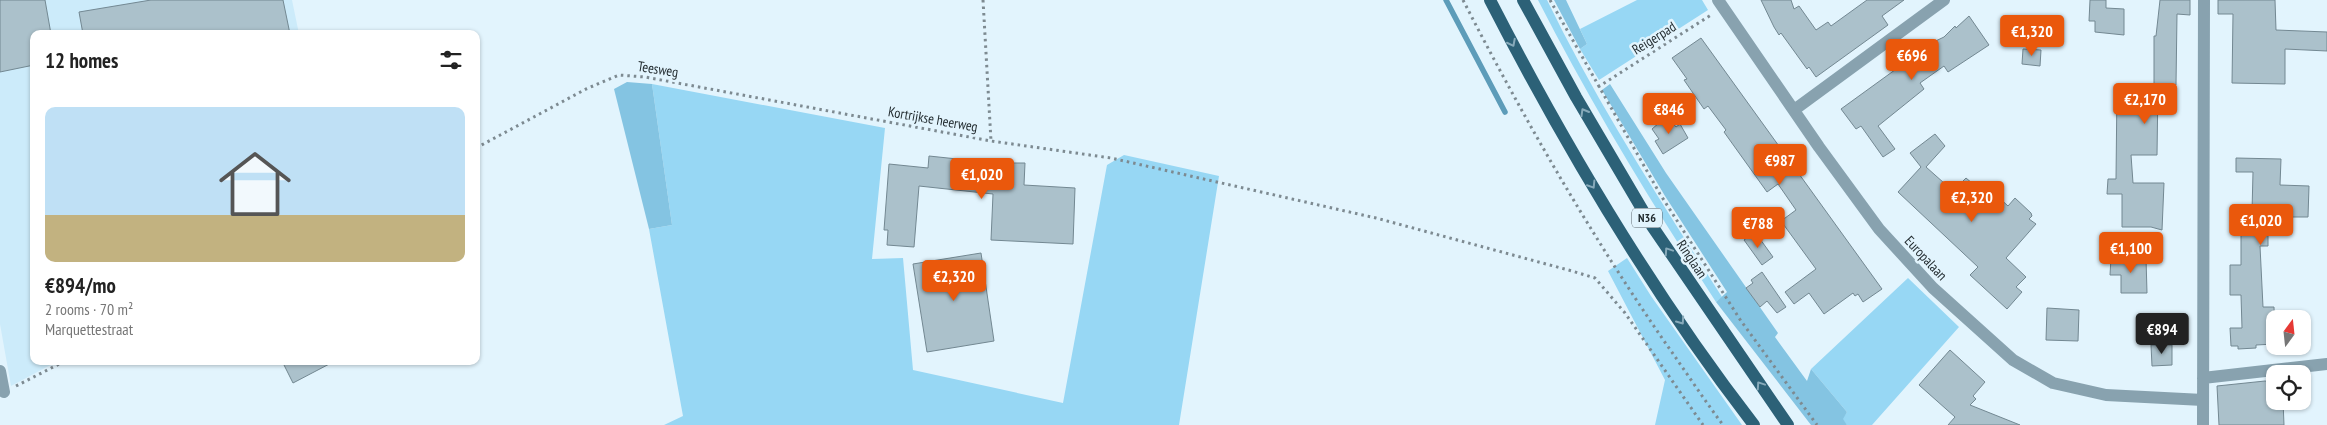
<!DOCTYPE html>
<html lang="en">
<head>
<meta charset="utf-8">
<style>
	:root { --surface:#fff; --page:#f6f6f6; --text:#222; --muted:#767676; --accent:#ea580c }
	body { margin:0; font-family:"PT Sans Narrow",sans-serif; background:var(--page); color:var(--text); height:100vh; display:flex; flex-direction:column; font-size:19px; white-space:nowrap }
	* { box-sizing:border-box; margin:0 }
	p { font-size:16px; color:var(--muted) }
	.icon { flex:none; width:28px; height:28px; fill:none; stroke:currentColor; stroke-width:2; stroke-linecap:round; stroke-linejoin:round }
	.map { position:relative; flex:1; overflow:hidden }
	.drawer { position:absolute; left:30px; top:30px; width:450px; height:335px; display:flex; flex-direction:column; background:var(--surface); border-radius:10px; box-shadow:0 1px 4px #0004 }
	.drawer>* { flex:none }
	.needle { width:32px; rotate:15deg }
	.tools { position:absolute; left:2266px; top:310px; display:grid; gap:10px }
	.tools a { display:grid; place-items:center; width:45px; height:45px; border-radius:10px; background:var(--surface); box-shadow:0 1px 4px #0004; font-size:25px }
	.price { position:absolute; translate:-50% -42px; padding:0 11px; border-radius:5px; background:var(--accent); color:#fff; font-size:16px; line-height:32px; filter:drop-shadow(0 1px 2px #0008) }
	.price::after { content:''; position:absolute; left:50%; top:30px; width:15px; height:11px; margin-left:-8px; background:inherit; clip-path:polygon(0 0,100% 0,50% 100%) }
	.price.active { background:#222; color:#fff }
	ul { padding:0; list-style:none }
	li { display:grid; align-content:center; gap:10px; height:265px; padding:0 15px }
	li span { display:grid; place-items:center; height:155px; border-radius:10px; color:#555 }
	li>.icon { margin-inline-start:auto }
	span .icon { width:90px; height:90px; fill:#fffc; stroke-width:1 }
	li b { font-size:21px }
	h2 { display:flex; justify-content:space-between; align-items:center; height:60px; padding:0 15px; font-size:21px }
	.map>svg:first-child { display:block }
</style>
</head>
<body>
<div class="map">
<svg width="2327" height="425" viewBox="0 0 2327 425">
	<rect width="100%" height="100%" fill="#e2f4fd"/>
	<path fill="#ccebfa" d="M0,0H292L299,34H34V361H58L11,386L0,324Z"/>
	<path fill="#97d7f4" d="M1538,0H1547C1597,103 1660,200 1722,297L1716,302C1652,204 1591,104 1538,0Z
		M1637,0H1702L1708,10L1599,80L1580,49L1587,44L1580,29Z
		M652,84L885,128L872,259L903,258L913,370L1063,403L1107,165L1124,155L1219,176L1179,425H664L683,416L649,229L672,225Z
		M1627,258L1651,296L1742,425H1655L1665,380L1608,271Z
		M1908,278L1959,327L1872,425H1847L1842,419L1847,412L1811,369Z"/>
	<path fill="#84c4e2" d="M1554,0H1566L1587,44L1580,49Z
		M627,82L652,84L672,225L649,229L614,89Z
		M1610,84L1666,173L1778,333L1775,337L1807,381L1811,369L1847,412L1843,419L1847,425H1811L1716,302L1727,292L1665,196L1602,90Z"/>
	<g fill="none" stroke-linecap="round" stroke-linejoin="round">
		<path stroke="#5d9cb9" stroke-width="5.5" d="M1446,0L1505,112"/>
	</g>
	<path fill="#abc1cb" stroke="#738892" d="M0,0H45L51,34H34V65L0,72Z
		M151,0H283L290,34H83L79,12Z
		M1761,0H1791L1794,9L1799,6L1816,30L1828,22L1831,26L1867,0H1904L1882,16L1888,25L1816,77L1809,67L1807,69L1781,33L1779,35L1774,27Z
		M2090,0H2106V8L2124,9V35L2095,32V21H2089Z
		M2160,0H2190V15L2177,14L2176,85H2158L2157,155H2131L2133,183H2164L2162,230L2151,227H2122V194H2107L2108,179H2116L2117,86L2154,84V36H2156Z
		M2218,0H2275L2276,30L2327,32V51L2285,49V84L2232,83L2233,14H2218Z
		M1969,16L1989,45L1948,72L1944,66L1920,83L1924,89L1878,126L1895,149L1883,157L1861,126L1856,129L1841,109L1910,59L1923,47L1944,37L1955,26L1956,28Z
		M1701,38L1882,289L1863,302L1858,294L1855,296L1853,293L1824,314L1809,293L1794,304L1785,292L1816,269L1781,221L1796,210L1778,184L1767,192L1724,132L1726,130L1708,106L1704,109L1684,80L1687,79L1672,58Z
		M2023,49L2041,50L2040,66L2022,64Z
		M1667,116L1676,127L1680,124L1688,138L1663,154L1655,141L1659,139L1652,129Z
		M1935,134L1945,146L1926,167L1953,191L1966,178L1979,189L1984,184L2008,206L2015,198L2031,213L2032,216L2029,219L2036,224L2006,258L2026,277L2016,287L2022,292L2007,309L1970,275L1978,267L1898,192L1921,167L1910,153Z
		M929,156L995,163H1025L1024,185L1075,188L1073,244L991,240L993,194L919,186L914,247L887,245L888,230H884L889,164L928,168Z
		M2236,158L2281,159L2280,185L2309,186L2308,217H2280V229L2268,230V246H2260L2263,307H2274L2275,344L2256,345V348L2238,349V346H2231L2230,328H2242L2241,295H2230V265H2241V227H2238L2239,212H2252L2253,172H2236Z
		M1755,232L1773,257L1762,265L1744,240Z
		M981,253L994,341L927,352L913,264Z
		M2111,258H2146L2147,293H2121V275H2110Z
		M1762,272L1786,307L1777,313L1767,301L1760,307L1746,288L1753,283L1751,280Z
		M2047,308L2079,310L2078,341L2046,340Z
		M2151,345H2172V365L2152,366Z
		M1950,350L1985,382L1973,396L1976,399L1970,405L2020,425H1948L1955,417L1919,385Z
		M282,361H335L293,383Z
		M2265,381L2271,382L2273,400L2283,401L2284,425H2219L2217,386Z"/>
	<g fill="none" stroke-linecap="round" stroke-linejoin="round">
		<path stroke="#7d8a91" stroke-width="3" stroke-dasharray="2.5 4" stroke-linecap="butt" d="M983,0L991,141
			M1463,0C1525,121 1593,239 1671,351C1688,375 1705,401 1723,425
			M1550,0L1660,194L1741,321L1817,425
			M1598,87L1711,15
			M476,148L586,89L619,75L645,77L991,141L1111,158L1376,218L1572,271L1595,278L1625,313L1703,425
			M16,386L65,361"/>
		<path stroke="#88a2af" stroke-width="12" d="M1718,0L1819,147L1879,229L1933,288L2013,360L2053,383L2106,395L2203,400
			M1794,110L1944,0
			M0,371L4,392
			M2203,378L2327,364
			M2203,425L2204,0"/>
		<path stroke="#2c6177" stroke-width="12" d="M1490,0C1566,148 1652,293 1754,425
			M1523,0L1576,97L1652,226L1788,425"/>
	</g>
	<defs><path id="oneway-chevron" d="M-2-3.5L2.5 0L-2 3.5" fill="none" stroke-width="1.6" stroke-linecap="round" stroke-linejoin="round" transform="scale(1.25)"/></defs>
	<g stroke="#87aaba">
		<use href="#oneway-chevron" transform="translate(1512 43) rotate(63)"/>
		<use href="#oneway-chevron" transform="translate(1584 112) rotate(-120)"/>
		<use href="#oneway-chevron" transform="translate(1592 185) rotate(58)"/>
		<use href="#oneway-chevron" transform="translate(1668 251) rotate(-124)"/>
		<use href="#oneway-chevron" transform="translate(1681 321) rotate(55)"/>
		<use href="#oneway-chevron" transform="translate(1760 385) rotate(-124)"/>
	</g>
	<g text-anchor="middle" stroke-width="5" stroke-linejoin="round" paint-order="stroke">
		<rect fill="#e2f4fd" stroke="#5a656b" stroke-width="1" x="1632" y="208.5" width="30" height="19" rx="4"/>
		<g font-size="12" font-weight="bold" fill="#1f282c">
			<text x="1647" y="222">N36</text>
		</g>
		<g font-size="14" fill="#1f282c" stroke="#e2f4fd">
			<text transform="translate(1654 38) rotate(-32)" y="5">Reigerpad</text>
			<text transform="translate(658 69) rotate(9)" y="5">Teesweg</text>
			<text transform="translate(933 119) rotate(10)" y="5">Kortrijkse heerweg</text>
			<text transform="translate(1926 258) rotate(47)" y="5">Europalaan</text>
			<text transform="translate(1692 259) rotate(56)" y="5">Ringlaan</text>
		</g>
	</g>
</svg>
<div class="tools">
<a><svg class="needle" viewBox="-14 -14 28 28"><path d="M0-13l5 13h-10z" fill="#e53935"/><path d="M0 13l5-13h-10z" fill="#767676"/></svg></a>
<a><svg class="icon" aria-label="locate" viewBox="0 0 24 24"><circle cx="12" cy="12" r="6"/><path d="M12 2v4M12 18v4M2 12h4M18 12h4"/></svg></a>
</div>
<b class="price" style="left:2032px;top:57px">€1,320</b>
<b class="price" style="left:1912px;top:81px">€696</b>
<b class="price" style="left:2145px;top:125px">€2,170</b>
<b class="price" style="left:1669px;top:135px">€846</b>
<b class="price" style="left:1780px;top:186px">€987</b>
<b class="price" style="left:982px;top:200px">€1,020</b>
<b class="price" style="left:1972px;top:223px">€2,320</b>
<b class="price" style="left:2261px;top:246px">€1,020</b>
<b class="price" style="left:1758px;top:249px">€788</b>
<b class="price" style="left:2131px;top:274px">€1,100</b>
<b class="price" style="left:954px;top:302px">€2,320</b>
<b class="price active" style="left:2162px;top:355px">€894</b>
<section class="drawer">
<h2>12 homes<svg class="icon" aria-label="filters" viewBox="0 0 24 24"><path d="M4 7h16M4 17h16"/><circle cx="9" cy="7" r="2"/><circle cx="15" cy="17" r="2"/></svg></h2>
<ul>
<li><span style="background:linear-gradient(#bfe0f5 70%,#c2b280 0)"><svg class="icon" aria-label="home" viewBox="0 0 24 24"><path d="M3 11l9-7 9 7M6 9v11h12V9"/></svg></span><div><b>€894/mo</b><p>2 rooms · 70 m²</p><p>Marquettestraat</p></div></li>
</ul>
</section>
</div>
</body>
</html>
